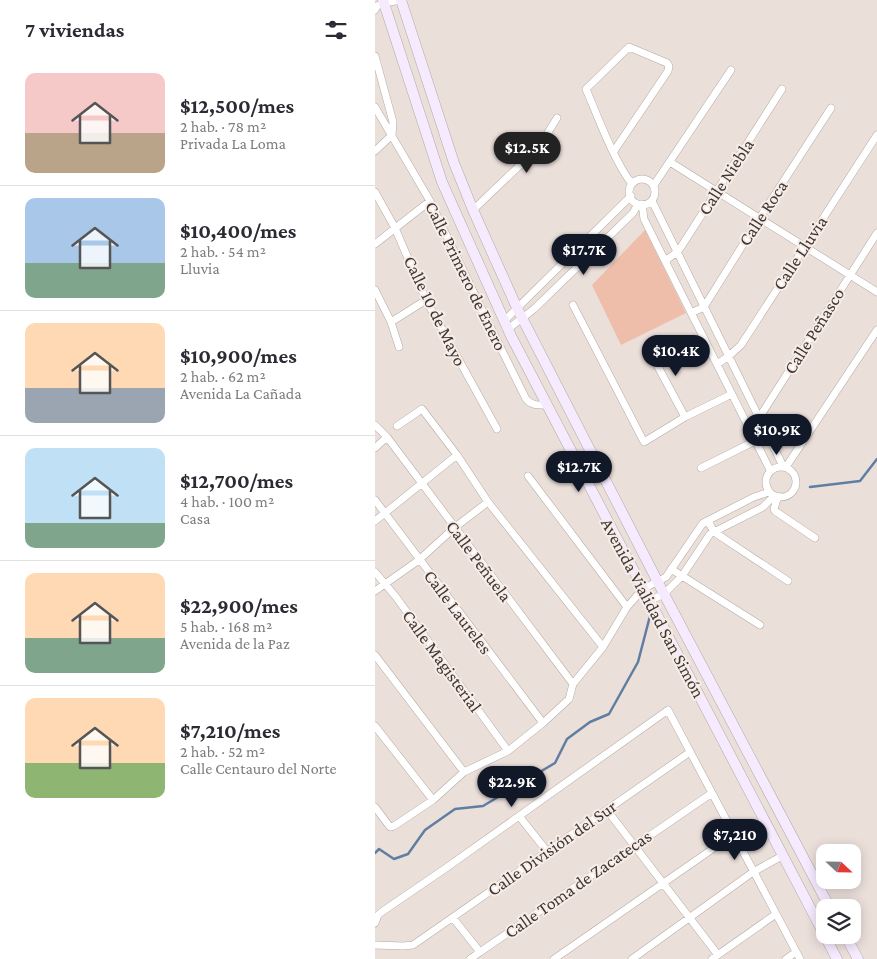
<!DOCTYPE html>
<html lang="es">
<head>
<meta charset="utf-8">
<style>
	:root { --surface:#fff; --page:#f7f7f7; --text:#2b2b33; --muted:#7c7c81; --line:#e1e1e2; --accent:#111827 }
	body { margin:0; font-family:"Crimson Pro",serif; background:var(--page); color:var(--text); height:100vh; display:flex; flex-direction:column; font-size:19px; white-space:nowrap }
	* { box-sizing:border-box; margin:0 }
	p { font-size:16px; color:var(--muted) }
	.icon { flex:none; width:28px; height:28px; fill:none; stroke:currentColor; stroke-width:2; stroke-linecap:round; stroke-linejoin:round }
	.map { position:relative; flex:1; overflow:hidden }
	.sheet { display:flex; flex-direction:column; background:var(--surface); width:375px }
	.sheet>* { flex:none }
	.needle { width:32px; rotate:112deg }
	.tools { position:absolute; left:441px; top:844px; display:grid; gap:10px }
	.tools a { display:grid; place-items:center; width:45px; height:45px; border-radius:10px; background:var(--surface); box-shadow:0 2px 12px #0003; font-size:25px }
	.price { position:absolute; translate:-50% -42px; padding:0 11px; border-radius:18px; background:var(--accent); color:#fff; font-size:16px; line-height:32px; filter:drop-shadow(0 1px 2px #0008) }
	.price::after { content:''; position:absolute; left:50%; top:30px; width:15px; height:11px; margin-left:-8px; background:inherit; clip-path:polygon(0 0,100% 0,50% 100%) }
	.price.current { background:#222; color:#fff }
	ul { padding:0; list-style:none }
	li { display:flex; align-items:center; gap:15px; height:125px; padding:0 25px }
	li+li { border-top:1px solid var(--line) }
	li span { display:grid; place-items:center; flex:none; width:140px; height:100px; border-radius:10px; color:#555 }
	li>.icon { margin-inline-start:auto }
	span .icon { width:60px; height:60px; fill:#fffc; stroke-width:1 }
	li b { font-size:21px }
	h2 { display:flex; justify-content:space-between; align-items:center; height:60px; padding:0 25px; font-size:21px }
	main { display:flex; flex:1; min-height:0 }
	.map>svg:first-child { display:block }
</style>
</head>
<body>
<main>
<section class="sheet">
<h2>7 viviendas<svg class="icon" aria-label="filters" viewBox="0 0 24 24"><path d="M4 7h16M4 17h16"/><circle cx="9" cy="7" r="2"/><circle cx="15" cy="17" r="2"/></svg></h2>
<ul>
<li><span style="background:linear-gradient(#f6c9c9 60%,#b9a48a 0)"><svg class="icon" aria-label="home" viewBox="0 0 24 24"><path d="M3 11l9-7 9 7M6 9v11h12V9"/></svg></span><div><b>$12,500/mes</b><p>2 hab. · 78 m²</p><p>Privada La Loma</p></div></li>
<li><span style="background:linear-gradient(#a9c7e8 65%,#7fa58c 0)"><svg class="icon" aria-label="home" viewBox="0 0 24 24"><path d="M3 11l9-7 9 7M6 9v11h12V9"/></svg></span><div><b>$10,400/mes</b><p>2 hab. · 54 m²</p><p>Lluvia</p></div></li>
<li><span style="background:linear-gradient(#ffd9b3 65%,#9aa5b1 0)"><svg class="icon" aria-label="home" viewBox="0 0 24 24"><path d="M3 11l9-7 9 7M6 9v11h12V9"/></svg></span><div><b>$10,900/mes</b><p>2 hab. · 62 m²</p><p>Avenida La Cañada</p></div></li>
<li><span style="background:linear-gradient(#bfe0f5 75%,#7fa58c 0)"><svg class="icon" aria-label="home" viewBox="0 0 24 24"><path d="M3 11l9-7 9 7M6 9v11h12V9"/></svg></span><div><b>$12,700/mes</b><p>4 hab. · 100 m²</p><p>Casa</p></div></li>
<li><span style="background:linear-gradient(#ffd9b3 65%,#7fa58c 0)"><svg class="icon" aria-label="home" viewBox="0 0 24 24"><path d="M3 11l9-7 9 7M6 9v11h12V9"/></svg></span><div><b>$22,900/mes</b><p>5 hab. · 168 m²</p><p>Avenida de la Paz</p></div></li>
<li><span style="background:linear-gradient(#ffd9b3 65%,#8fb573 0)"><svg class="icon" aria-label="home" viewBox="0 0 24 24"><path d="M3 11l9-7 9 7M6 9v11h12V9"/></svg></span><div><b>$7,210/mes</b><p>2 hab. · 52 m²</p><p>Calle Centauro del Norte</p></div></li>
</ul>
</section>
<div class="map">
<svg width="502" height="959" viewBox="0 0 502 959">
	<rect width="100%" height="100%" fill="#ebdfda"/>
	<path fill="#efbeaa" d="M270,230L311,313L246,345L217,285Z"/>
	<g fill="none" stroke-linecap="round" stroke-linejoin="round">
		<path stroke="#607ea2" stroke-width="2.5" d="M435,487L485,481L502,459
			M0,853L4,849L19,859L33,854L50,830L80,809L108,806L180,763L192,739L215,722L234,714L263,662L275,616"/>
		<g stroke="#b4a9a4" stroke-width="8">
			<path id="street" d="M0,10L2,6L9,3L26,0
				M0,56L18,122L17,135
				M0,107L55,201L110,316L151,399C157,406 163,405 172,405
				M0,151L17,135
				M239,151L293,71L294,66L292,63L254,47L211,89C223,117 239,161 257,184
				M295,162L502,292
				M254 192a13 13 0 1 1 26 0a13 13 0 1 1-26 0Z
				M279,185L356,70
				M0,192L20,228L51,300L122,429
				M277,201L408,466
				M267,204L269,219L395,470
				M98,210L164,147L182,118
				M0,244L55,201
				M290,261L302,252L306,247L407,89
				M0,290L16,322L24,347
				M198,305L269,442L310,417L357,394
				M316,313L329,307L384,219L456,108
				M129,321L256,196
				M16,322L51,300
				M133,329L159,309L258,213L263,204
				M273,348L310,417
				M342,364L354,356L366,345L502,135
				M372,424L384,418L502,233
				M0,425L12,437L198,684
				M22,426L47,409L82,455L113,502L228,647
				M0,448L12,437
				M391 482a15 15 0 1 1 30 0a15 15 0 1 1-30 0Z
				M411,467L502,330
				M326,468L392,435
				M153,476L252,607
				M403,496L399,509L400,511L440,538
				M0,500L168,723
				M0,521L82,455
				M333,521L339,532L413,581
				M296,569L385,625
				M0,572L21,597L133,751
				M0,591L44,560L79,528L113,502
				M274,601L289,594L307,576L335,534L388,507L399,496
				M0,655L89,772
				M0,726L58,800
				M0,807L15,827L19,826L58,800L89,772L133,751L168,723L194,699L198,684L228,647L252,607L268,589L291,577L328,523L379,497L394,492
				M232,810L343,955
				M144,816L171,850
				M78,918L105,952L337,793
				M0,923L3,915L8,911L71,868L293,710L425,959
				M0,945L28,946L38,945L315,752
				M95,959L105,952
				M179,959L359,834
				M257,959L378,872L407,856
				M337,959L401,914
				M411,959L421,952"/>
		</g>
		<g stroke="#b4a9a4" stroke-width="11">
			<path id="secondary" d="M8,0L67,182L136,336L462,959
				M26,0L79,163L98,210L142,308L289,594L455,908
				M470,935L483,959"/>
		</g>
		<use href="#street" stroke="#fff" stroke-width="7"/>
		<use href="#secondary" stroke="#f6eaff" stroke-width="10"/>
	</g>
	<g text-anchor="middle" stroke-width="4" stroke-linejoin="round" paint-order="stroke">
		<g font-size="18" fill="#3d3836" stroke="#f8ece7">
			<text transform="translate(351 177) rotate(-57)" y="6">Calle Niebla</text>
			<text transform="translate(388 213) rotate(-57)" y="6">Calle Roca</text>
			<text transform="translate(425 253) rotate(-57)" y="6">Calle Lluvia</text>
			<text transform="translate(91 276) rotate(64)" y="6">Calle Primero de Enero</text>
			<text transform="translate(60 311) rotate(64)" y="6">Calle 10 de Mayo</text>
			<text transform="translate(439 331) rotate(-58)" y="6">Calle Peñasco</text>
			<text transform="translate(104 561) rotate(53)" y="6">Calle Peñuela</text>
			<text transform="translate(278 608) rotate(62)" y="6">Avenida Vialidad San Simón</text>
			<text transform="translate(83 612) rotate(53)" y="6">Calle Laureles</text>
			<text transform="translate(67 661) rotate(54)" y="6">Calle Magisterial</text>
			<text transform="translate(177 848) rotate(-35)" y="6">Calle División del Sur</text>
			<text transform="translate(203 884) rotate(-35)" y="6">Calle Toma de Zacatecas</text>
		</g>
	</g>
</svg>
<div class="tools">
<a><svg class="needle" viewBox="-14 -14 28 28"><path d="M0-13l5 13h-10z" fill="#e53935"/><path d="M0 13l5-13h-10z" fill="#7c7c81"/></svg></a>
<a><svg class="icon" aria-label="layers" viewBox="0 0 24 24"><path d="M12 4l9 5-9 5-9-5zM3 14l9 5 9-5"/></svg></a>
</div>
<b class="price current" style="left:152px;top:174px">$12.5K</b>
<b class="price" style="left:209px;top:276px">$17.7K</b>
<b class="price" style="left:301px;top:377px">$10.4K</b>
<b class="price" style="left:402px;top:456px">$10.9K</b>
<b class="price" style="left:204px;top:493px">$12.7K</b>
<b class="price" style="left:137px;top:808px">$22.9K</b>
<b class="price" style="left:360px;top:861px">$7,210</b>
</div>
</main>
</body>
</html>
